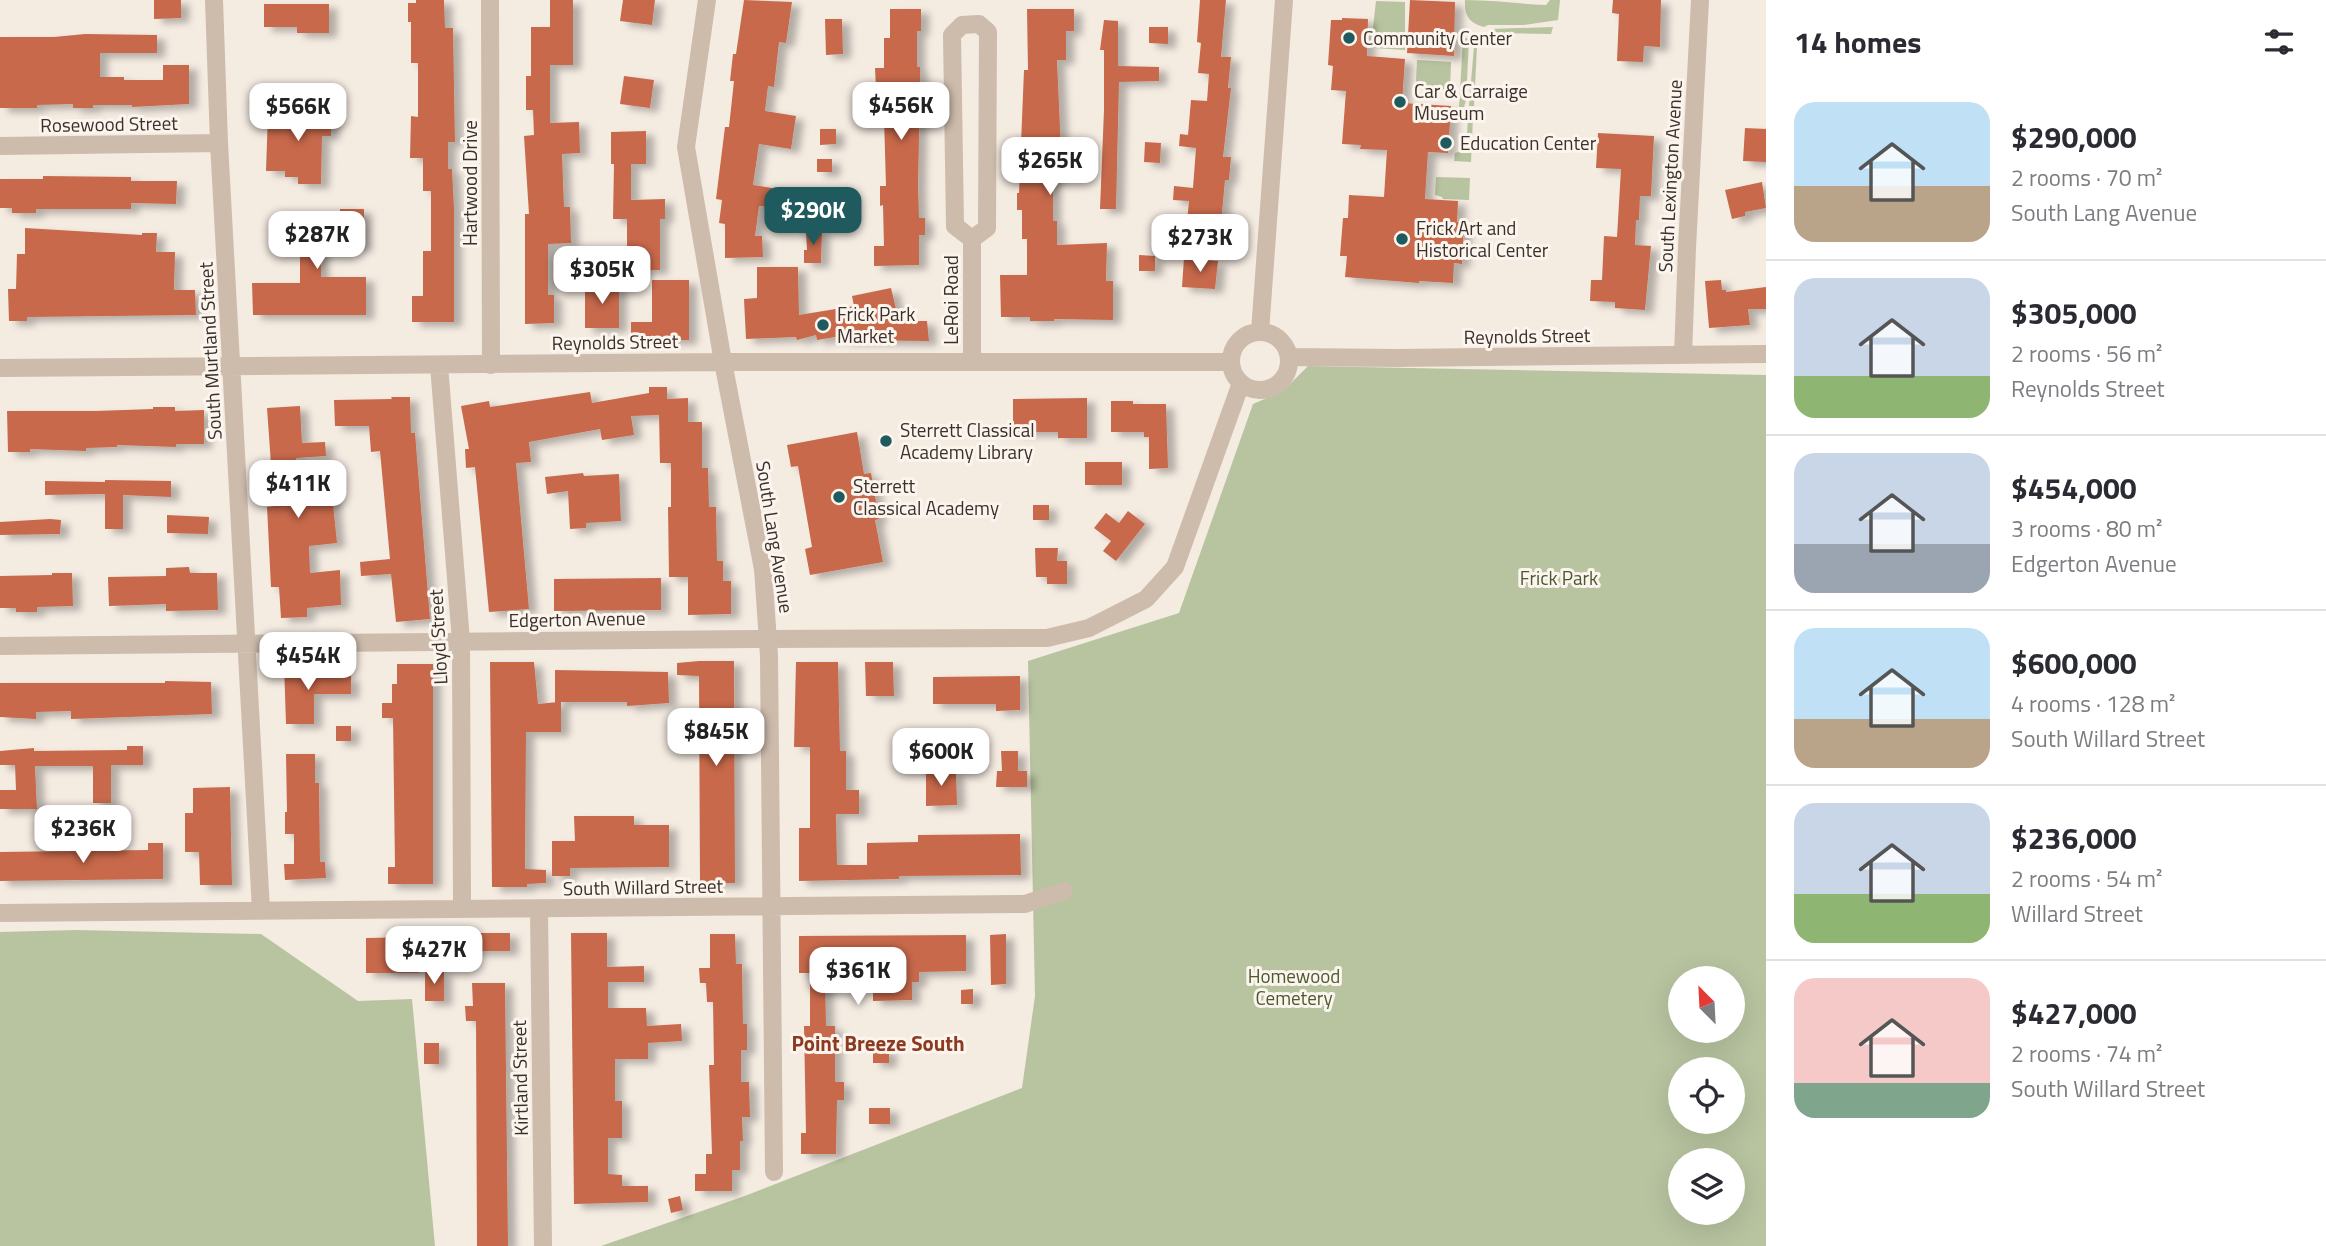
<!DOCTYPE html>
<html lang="en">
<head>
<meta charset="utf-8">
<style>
	:root { --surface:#fff; --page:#f2f2f3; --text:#2b2b33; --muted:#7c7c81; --line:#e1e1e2; --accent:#1f5a5e }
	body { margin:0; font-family:"Titillium Web",sans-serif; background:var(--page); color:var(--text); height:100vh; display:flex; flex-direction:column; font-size:26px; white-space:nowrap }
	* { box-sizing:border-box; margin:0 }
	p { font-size:23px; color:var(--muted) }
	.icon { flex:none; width:38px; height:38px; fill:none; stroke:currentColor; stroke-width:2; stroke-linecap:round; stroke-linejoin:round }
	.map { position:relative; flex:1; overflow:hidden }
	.panel { display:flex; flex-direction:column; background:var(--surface); width:560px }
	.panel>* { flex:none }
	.needle { width:46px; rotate:336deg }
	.fabs { position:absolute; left:1668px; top:966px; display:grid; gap:14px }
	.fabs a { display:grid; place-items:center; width:77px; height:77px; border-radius:50%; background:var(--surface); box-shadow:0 7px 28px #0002; font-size:35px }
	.price { position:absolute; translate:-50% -60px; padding:0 16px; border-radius:14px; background:#fff; color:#222; font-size:23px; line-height:46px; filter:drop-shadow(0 2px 4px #0008) }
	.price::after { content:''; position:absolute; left:50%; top:42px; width:21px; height:16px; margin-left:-10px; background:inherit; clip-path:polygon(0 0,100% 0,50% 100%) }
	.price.selected { background:var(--accent); color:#fff }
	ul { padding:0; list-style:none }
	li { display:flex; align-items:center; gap:21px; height:175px; padding:0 28px }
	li+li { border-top:2px solid var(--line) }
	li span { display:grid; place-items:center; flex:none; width:196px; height:140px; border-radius:21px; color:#555 }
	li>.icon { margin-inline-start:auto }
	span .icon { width:84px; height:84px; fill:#fffc; stroke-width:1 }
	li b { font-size:30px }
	h2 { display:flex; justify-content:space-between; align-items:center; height:84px; padding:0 28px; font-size:30px }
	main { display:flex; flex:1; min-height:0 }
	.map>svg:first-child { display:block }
</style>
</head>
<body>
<main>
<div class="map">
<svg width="1766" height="1246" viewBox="0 0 1766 1246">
	<defs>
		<filter id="shadow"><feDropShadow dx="8" dy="4.5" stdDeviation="3.5" flood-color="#0004"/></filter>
	</defs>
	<rect width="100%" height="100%" fill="#f4ebe1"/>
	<path fill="#b8c4a0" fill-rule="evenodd" d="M1465,0C1493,0 1518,4 1546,5L1550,0H1560L1558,20L1524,25H1488L1484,27C1470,23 1464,17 1465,0Z
		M1376,1L1405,2V50L1374,48L1371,45Z
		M1553,27L1551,34L1490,33L1491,29Z
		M1466,38L1469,39L1466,100L1464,107H1459L1463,40Z
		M1474,46L1477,47L1474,106H1469Z
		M1417,60L1451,62L1450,91L1419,87L1416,82Z
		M1468,117H1473L1471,162L1454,161L1455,153L1466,150Z
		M1436,177L1470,178L1469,200L1443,199L1442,197L1435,195Z
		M1308,366L1766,375V1246H601L742,1197L1022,1088L1035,996L1028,661L1179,613L1253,404L1283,391ZM1680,978H1732V1031H1680ZM1680,1069H1732V1122H1680ZM1680,1160H1732V1213H1680Z
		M77,930L261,934L358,1001L412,999L435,1246H0V932Z"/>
	<path fill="#c8694b" filter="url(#shadow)" d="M154,0H181V18L154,19Z
		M416,0H444L445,28H453L455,142H448V169H452L454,208V322H412V296H423V251H431V191H423V158H410L411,116L418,117V63H411V22H408V3H416Z
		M550,0H573V65H550V123L579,122L580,153L562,154L564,207H570L571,243L548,244V295H554V323L525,324V214H529L524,136L534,135L533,110H526V76H531V27H550Z
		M623,0H655L652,25L620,21Z
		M744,0L792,2L786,43L779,42L774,87L768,86L765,111L796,116L791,149L759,144L753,185L772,188L770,207L759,206L755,236H762L763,257L725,258V224L719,223L722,200L716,199L725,127H729L734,81H730L733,54H736Z
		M1200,0H1226L1221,57H1231L1228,88H1231L1223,157H1231L1229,180H1225L1221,224L1187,221L1189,201L1173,200L1174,186L1193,188L1196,148L1179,146L1180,134L1188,135L1191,100L1207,101L1209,74L1198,73L1201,43L1197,42Z
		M1410,0L1455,2L1454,56L1407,53Z
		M1613,0H1661L1660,47L1644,46L1643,62L1617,61L1619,14L1612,13Z
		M264,4H329V33H297V27H264Z
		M890,9H921V31H917V67H920V89L918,185L919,218H925V235H919V265L874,266V246H884L883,205L880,206V186H886L884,118H882L881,89H876L875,68H884V38H890Z
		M1027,9H1074V31H1066V60H1057L1061,151H1058L1059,178H1053V221H1057V245L1107,243L1106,281H1113V320L1054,319V321H1030V317H1001L1000,275H1027V239H1022V210H1017V193H1019L1024,70H1028Z
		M1342,18L1368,19L1367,56L1405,59L1402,103L1451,106L1448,153L1428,152L1425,199L1458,201L1457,222H1464L1462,264L1454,263L1453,283L1419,281V283L1345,277L1347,256H1340L1343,218H1348L1349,195L1384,197L1387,150L1360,149L1361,145L1342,144L1346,91L1331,90L1333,66L1328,65L1331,20H1342Z
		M825,19H842L843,54L826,55Z
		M1104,20L1118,21V66L1159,67V81L1119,82L1116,209H1100L1104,110V50H1100Z
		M1149,27H1168V44L1149,43Z
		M85,34L157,35V53H100V77H124V80H163V65H189V104L132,107V105H93V108H73V104L37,105V108H0V37H54Z
		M624,76L654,80L650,108L620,104Z
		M292,107H331V136H322L321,184H298V177H285V171H266L268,113H292Z
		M1745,128L1766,129V162L1743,161Z
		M820,129H836V144L820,145Z
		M646,131V164H631V200L665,199V219H660V270H627V219H613L614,164H611V132Z
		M1598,133L1654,136L1651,196H1640L1639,220H1636L1635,245L1651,246L1645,310L1615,308V302L1590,301L1591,280H1602L1604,236L1617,237L1621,169L1596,168Z
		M1145,142L1161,143L1160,163L1144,162Z
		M817,159H832V172H817Z
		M43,176L131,177V181H177L176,204L131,203V209H36V213H12V208H0V179H43Z
		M1762,182L1766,208L1745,212V216L1732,219L1725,190Z
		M340,209H364V247H321V277H366V315H253L252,283H300V247H287L288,217L340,218Z
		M25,228L142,235V233H157L156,252H175L174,290H195L196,315L27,317V321H9L8,289H16L17,254H25Z
		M822,230L821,263H804V250H807L806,231Z
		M1139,255L1155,256V271H1139Z
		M1184,258L1218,261L1215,289L1182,287Z
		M757,267H798L799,315L854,306L852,296L891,288L899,321H927L929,341L841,340V336L817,340L816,335L797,340L796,337L746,339L744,299L757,298Z
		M652,280H689V340H631V322H652Z
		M1721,280L1722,290H1726V292L1766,287V309H1748L1750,325L1709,328L1705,281Z
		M585,285H619V328H585Z
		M649,387H667V399L688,398V422H702V468H708L709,507H716L717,561H723V581H731V614L688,615V577H669L668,507H671V463H660L659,415L631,416L634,435L602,440L600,429L529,442L531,462L516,463L529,609L489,612L475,467L466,468L465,449H469L461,406L489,401L490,407L590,392L592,403L649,393Z
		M391,397H410L411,433H415L430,619L396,622L391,574L361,576L360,562L390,559L380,451L371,452L369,426H335L334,400L392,399Z
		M1087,398V438H1058V432H1013V399Z
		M1111,401H1133V404H1166L1168,468L1149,469V437H1144V432H1111Z
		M300,406L302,443L325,442L326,456L296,458L298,486L331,484L337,543L309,546L310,573L340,570L341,605L307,608V617L281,618L279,587H271L267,507L274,506L267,408Z
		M153,407H175V411L204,410V444H176V447L117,445V447L86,448V451L30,449V452H8L7,411H95L153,409Z
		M857,432L864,474L871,473L879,519L875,520L883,562L810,575L805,549L812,547L798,466L791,467L787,445Z
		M1085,462H1122V485H1085Z
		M583,473L584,476L619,474L621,521L586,523V528L570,529L568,491L547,494L545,477Z
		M105,480L171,481V497L123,495V529H105V494L45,495V481L105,482Z
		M1033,505H1049V520H1033Z
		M1128,511L1145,524L1116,561L1103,551L1111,541L1094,528L1106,513L1119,523Z
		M167,515L209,517L208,534L167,533Z
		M50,519L61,520L60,534L0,535V522Z
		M1035,548H1058L1057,561H1067V584H1047V577H1036Z
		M189,567L190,573H217L218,610L166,611V604L109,606L108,577L166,576V568Z
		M52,573H72L73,606L37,607V612H16V608H0V576L52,575Z
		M661,578V610L554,611V579Z
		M699,661H734L735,883H700L699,676L677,675V663Z
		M490,662H534L538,704L558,702L555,703V670L668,672L669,703L627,706V702H561V732H526L525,869L546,870V883L527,884V887H492Z
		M796,662H838L840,751H846V790H859V814H836L837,865H867V843L918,842V835L1020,834L1021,875L899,876V879L799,881V828H810V747H794Z
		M865,662H893L894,696H866Z
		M284,663H310V677L351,676V694H314V724H286Z
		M397,664H433V884H388V867H395L393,718H382V703H392V684H397Z
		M1020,676V710L996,711V704H933V677Z
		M165,681L211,682L212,714L71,719V711L36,712V719L0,717V683H165Z
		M336,726H351V741H336Z
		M127,746H143V765H111V803H93V766H35L37,809H0V790H16L15,765H0V751L34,748V751L127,750Z
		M1001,751H1018V771H1027V787H996L997,771H1002Z
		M286,754H315V783H319L320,862H325L326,878L285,880L284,864H294V834H285V812H287Z
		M918,756L934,757V770H917Z
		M926,771H956L957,805L926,806Z
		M230,787L232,885H200L199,852H185V813H193V788Z
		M574,816H634V825H669V867L570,868V876H552V841H575Z
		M148,843H163V879L0,881V852L148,850Z
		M471,933H510V951H471Z
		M571,933H607V967L644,966V982H608V1008H646L647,1026L681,1024L682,1041L648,1043V1059H615V1101H622V1138H608V1174L622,1175V1186H648V1202L574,1204Z
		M710,934H735L736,964H742L743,1024H747V1050H741V1082H749L750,1117H742L743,1141H740V1170H732V1191H695V1174H706V1154H712L709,1065H714L713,1002H707L706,983H700L699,968H710Z
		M1006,934V984L991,985L990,935Z
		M966,935V971L919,972V982H912V1000L873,1001V972L825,973L826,1026H835V1082H844V1100H837L836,1154H801V1133H806L804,1026H810V973H799V936Z
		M419,937V973H366V938Z
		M425,971H444V1001H425Z
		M472,983H505L508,1246H477L476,1021H466L465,1006H473Z
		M973,989V1004H961V990Z
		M424,1043H439V1064H424Z
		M873,1049H889V1063H873Z
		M869,1108H890V1124H869Z
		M680,1196L683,1210L671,1213L668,1199Z"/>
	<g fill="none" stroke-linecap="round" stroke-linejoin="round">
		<path stroke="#cdbbac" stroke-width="18" d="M214,0L219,143L261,910
			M490,0L491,365
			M707,0L686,147L723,362L763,569L769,656L774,1172
			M0,146L219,143
			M972,239L955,226L952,35L962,25L979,24L988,32L987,228L972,239V362
			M1260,332L1284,0
			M1231 361a29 29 0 1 1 58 0a29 29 0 1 1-58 0Z
			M1683,355L1687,248L1700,0
			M1289,357L1397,358L1766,354
			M439,365L461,641L462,907
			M0,368L723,362H1231
			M0,646L753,639L1047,638L1089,628L1146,599L1175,567L1241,383
			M539,909L543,1246
			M0,913L1025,904L1064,891"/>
	</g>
	<g fill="#1f5a5e" stroke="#fbf5ee" stroke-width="2.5">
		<circle cx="1349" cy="38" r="7"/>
		<circle cx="1400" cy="102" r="7"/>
		<circle cx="1446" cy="143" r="7"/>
		<circle cx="1402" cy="239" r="7"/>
		<circle cx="823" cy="325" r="7"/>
		<circle cx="886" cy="441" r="7"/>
		<circle cx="839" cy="497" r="7"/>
	</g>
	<g text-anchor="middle" stroke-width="6" stroke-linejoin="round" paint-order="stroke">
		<g font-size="19" fill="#3b302b" stroke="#fbf5ee" text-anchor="start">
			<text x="1363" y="45">Community Center</text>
			<text x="1414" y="98">Car &amp; Carraige<tspan x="1414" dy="22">Museum</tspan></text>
			<text x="1460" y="150">Education Center</text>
			<text x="1416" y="235">Frick Art and<tspan x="1416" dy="22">Historical Center</tspan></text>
			<text x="837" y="321">Frick Park<tspan x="837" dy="22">Market</tspan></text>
			<text x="900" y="437">Sterrett Classical<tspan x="900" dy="22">Academy Library</tspan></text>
			<text x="853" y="493">Sterrett<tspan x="853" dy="22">Classical Academy</tspan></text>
		</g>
		<g font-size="19" fill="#3b302b" stroke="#fbf5ee">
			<text transform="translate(109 124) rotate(-1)" y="7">Rosewood Street</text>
			<text transform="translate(1670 176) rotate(-87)" y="7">South Lexington Avenue</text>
			<text transform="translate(470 183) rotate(-90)" y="7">Hartwood Drive</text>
			<text transform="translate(951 300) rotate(-90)" y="7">LeRoi Road</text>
			<text transform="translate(1527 336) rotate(-1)" y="7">Reynolds Street</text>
			<text transform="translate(615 342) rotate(-1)" y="7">Reynolds Street</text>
			<text transform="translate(210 351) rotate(-93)" y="7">South Murtland Street</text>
			<text transform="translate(775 537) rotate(81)" y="7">South Lang Avenue</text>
			<text transform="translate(577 619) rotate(-1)" y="7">Edgerton Avenue</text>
			<text transform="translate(438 637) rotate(-93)" y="7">Lloyd Street</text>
			<text transform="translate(643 887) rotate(-1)" y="7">South Willard Street</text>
			<text transform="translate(520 1078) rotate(-91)" y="7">Kirtland Street</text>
		</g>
		<g font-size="19" fill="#4a5a2e" stroke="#fbf5ee">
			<text x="1559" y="585">Frick Park</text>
			<text x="1294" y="983">Homewood<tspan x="1294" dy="22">Cemetery</tspan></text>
		</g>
		<g font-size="21" font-weight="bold" fill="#8c3b22" stroke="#fbf5ee">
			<text x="878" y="1051">Point Breeze South</text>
		</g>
	</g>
</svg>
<div class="fabs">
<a><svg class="needle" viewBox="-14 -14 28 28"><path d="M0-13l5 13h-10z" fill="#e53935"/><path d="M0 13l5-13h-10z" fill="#7c7c81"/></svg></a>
<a><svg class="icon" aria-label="locate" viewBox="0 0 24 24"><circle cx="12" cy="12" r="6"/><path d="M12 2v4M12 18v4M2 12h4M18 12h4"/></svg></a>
<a><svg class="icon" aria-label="layers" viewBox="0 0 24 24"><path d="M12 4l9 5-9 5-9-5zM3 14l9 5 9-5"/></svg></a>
</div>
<b class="price" style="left:901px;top:142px">$456K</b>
<b class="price" style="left:298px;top:143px">$566K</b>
<b class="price" style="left:1050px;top:197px">$265K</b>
<b class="price selected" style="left:813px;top:247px">$290K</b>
<b class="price" style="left:317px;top:271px">$287K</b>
<b class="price" style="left:1200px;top:274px">$273K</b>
<b class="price" style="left:602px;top:306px">$305K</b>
<b class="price" style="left:298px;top:520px">$411K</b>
<b class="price" style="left:308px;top:692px">$454K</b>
<b class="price" style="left:716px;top:768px">$845K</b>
<b class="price" style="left:941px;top:788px">$600K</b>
<b class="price" style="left:83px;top:865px">$236K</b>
<b class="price" style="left:434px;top:986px">$427K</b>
<b class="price" style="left:858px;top:1007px">$361K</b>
</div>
<section class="panel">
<h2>14 homes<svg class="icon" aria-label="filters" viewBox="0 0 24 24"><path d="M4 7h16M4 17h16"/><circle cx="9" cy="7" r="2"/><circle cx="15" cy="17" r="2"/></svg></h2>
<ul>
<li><span style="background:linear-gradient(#bfe0f5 60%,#b9a48a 0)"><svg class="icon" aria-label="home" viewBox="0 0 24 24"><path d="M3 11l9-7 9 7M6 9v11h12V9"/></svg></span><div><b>$290,000</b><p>2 rooms · 70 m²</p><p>South Lang Avenue</p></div></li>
<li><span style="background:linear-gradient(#c9d6e8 70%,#8fb573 0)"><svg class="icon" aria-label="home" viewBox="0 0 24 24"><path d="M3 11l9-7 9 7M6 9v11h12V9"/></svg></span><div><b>$305,000</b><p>2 rooms · 56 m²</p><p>Reynolds Street</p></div></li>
<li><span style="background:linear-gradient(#c9d6e8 65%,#9aa5b1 0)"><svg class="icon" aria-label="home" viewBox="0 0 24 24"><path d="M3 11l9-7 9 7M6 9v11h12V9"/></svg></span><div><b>$454,000</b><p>3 rooms · 80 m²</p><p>Edgerton Avenue</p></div></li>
<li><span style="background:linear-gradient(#bfe0f5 65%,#b9a48a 0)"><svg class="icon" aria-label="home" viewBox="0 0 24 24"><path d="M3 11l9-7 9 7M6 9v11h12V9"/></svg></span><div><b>$600,000</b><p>4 rooms · 128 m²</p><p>South Willard Street</p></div></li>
<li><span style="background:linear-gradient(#c9d6e8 65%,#8fb573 0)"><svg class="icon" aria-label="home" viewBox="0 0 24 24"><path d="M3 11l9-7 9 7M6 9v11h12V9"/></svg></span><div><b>$236,000</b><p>2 rooms · 54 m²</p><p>Willard Street</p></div></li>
<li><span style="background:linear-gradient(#f6c9c9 75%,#7fa58c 0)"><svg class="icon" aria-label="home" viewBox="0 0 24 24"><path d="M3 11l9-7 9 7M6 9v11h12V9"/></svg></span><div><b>$427,000</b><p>2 rooms · 74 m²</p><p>South Willard Street</p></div></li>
</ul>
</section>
</main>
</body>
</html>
